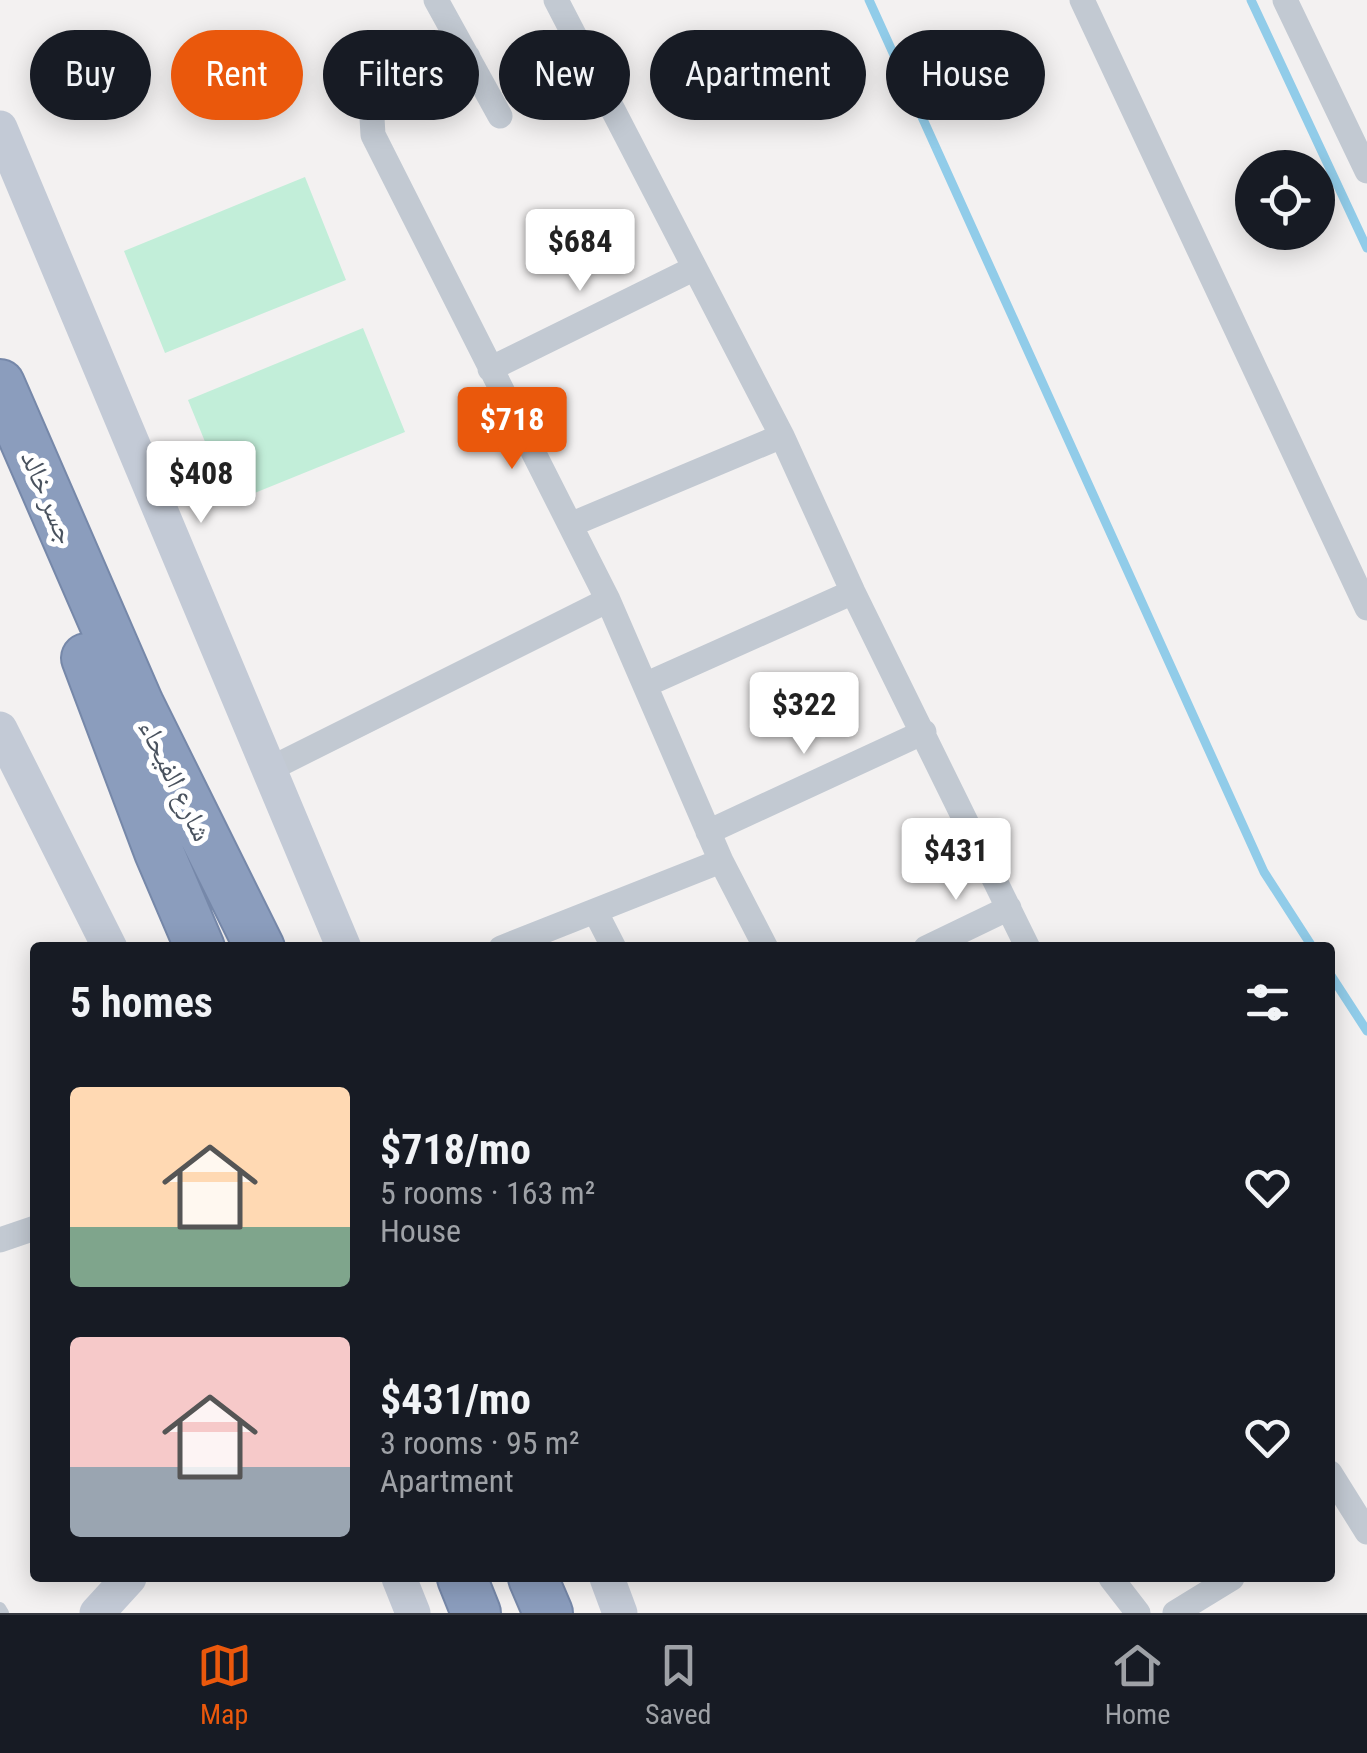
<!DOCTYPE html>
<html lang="en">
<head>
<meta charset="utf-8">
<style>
	:root { --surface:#171b24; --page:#20242c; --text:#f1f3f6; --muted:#9ea1a6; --line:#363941; --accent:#ea580c }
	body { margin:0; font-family:"Roboto Condensed","Noto Naskh Arabic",sans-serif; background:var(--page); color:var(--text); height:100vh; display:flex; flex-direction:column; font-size:38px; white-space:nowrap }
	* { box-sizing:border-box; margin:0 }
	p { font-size:32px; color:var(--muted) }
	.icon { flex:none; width:55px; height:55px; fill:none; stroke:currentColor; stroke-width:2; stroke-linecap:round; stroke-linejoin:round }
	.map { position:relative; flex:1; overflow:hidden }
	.panel { position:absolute; left:30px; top:942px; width:1305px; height:640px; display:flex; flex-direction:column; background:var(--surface); border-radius:10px; box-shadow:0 5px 25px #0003 }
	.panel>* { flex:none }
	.hud { position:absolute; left:30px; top:30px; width:1308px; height:90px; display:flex; gap:20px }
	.buttons { position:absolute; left:1235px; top:150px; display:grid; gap:20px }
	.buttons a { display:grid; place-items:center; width:100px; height:100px; border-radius:50%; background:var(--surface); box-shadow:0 5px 25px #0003; font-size:50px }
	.price { position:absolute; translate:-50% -85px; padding:0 22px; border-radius:10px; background:#fff; color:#222; font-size:32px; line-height:65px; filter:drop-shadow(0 2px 5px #0008) }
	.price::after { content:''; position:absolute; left:50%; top:60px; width:30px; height:22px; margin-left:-15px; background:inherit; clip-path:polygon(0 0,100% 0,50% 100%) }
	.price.active { background:var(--accent); color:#fff }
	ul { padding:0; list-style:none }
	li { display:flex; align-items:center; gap:30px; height:250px; padding:0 40px }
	li span { display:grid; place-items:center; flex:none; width:280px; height:200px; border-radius:10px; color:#555 }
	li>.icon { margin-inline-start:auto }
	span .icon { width:120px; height:120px; fill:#fffc; stroke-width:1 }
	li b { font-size:42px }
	h2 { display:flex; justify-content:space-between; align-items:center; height:120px; padding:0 40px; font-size:42px }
	.tag { padding:0 35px; border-radius:45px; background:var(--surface); box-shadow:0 5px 25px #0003; font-size:35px; line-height:90px }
	.tag.active { background:var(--accent); color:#fff }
	.menu { display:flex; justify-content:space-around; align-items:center; height:140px; border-top:2px solid var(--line); background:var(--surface); font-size:28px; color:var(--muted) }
	.menu a { display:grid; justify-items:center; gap:5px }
	.menu .active { color:var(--accent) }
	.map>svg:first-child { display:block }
</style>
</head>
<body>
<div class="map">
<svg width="1367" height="1613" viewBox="0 0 1367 1613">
	<rect width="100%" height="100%" fill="#f3f1f1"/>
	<path fill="#c2eed9" d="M305,177L346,280L165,353L124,251Z
		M363,328L405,432L230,503L188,400Z"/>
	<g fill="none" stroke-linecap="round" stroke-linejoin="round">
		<path stroke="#91cce9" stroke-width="9" d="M869,0L1264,872L1313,948
			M1251,0L1367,248
			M1330,974L1367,1031"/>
		<g stroke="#7688a9" stroke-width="52">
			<path id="highway" d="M0,384L139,704L260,948
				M86,658L159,852L200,948
				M462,1578L476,1613
				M533,1578L548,1613"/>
		</g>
		<path stroke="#c2c9d2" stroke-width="12" d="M0,1608L3,1613"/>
		<path stroke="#c2c9d2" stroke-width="25" d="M436,0L500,116
			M556,0L782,436L853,592L1028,948
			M1082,0L1367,608
			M1285,0L1367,171
			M468,57L379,104L372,118L373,135L608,600L721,861L766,948
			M490,369L695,268
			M570,525L782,436
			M645,685L853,592
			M268,770L608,600
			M708,832L924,732
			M595,911L614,948
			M501,948L721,861
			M926,948L1009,908
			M0,1240L35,1228
			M1330,1473L1367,1532
			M1111,1578L1138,1613
			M1175,1613L1232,1578"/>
		<path stroke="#c3cad6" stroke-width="35" d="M0,128L344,948
			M0,729L110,948
			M399,1578L413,1613
			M607,1578L620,1613
			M97,1613L129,1578"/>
		<use href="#highway" stroke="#8b9dbd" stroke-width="48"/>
	</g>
	<g text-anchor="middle" stroke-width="10" stroke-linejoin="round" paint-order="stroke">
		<g font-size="28" fill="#49525e" stroke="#fff">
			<text transform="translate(49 497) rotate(67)" y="10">جسر خالد</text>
			<text transform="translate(176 780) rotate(64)" y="10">شارع الفيحاء</text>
		</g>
	</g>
</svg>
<div class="buttons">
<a><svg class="icon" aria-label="locate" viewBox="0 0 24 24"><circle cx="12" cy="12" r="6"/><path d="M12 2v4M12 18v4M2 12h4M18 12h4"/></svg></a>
</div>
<b class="price" style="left:580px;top:294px">$684</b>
<b class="price active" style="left:512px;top:472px">$718</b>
<b class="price" style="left:201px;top:526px">$408</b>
<b class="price" style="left:804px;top:757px">$322</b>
<b class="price" style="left:956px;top:903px">$431</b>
<div class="hud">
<a class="tag">Buy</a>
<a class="tag active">Rent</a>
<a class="tag">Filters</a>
<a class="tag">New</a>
<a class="tag">Apartment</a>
<a class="tag">House</a>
</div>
<section class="panel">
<h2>5 homes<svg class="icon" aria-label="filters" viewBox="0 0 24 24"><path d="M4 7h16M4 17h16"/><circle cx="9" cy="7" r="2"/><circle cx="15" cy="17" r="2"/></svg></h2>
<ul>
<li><span style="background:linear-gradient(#ffd9b3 70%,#7fa58c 0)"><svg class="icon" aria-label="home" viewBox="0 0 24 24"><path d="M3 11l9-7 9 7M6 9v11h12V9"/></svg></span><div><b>$718/mo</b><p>5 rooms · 163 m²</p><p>House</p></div><svg class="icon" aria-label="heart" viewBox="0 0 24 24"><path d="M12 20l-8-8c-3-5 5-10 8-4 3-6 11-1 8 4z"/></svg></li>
<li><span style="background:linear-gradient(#f6c9c9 65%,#9aa5b1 0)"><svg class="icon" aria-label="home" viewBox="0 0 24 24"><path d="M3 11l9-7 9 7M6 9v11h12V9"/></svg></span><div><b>$431/mo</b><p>3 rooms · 95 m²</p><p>Apartment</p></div><svg class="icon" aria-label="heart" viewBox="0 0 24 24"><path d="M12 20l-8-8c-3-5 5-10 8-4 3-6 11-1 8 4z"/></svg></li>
</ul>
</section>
</div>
<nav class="menu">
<a class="active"><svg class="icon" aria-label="map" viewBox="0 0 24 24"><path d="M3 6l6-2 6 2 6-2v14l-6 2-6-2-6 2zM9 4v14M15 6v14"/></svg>Map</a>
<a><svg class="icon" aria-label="saved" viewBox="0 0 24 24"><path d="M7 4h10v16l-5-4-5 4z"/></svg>Saved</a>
<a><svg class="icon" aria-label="home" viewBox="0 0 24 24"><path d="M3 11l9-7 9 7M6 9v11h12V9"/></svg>Home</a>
</nav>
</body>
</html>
